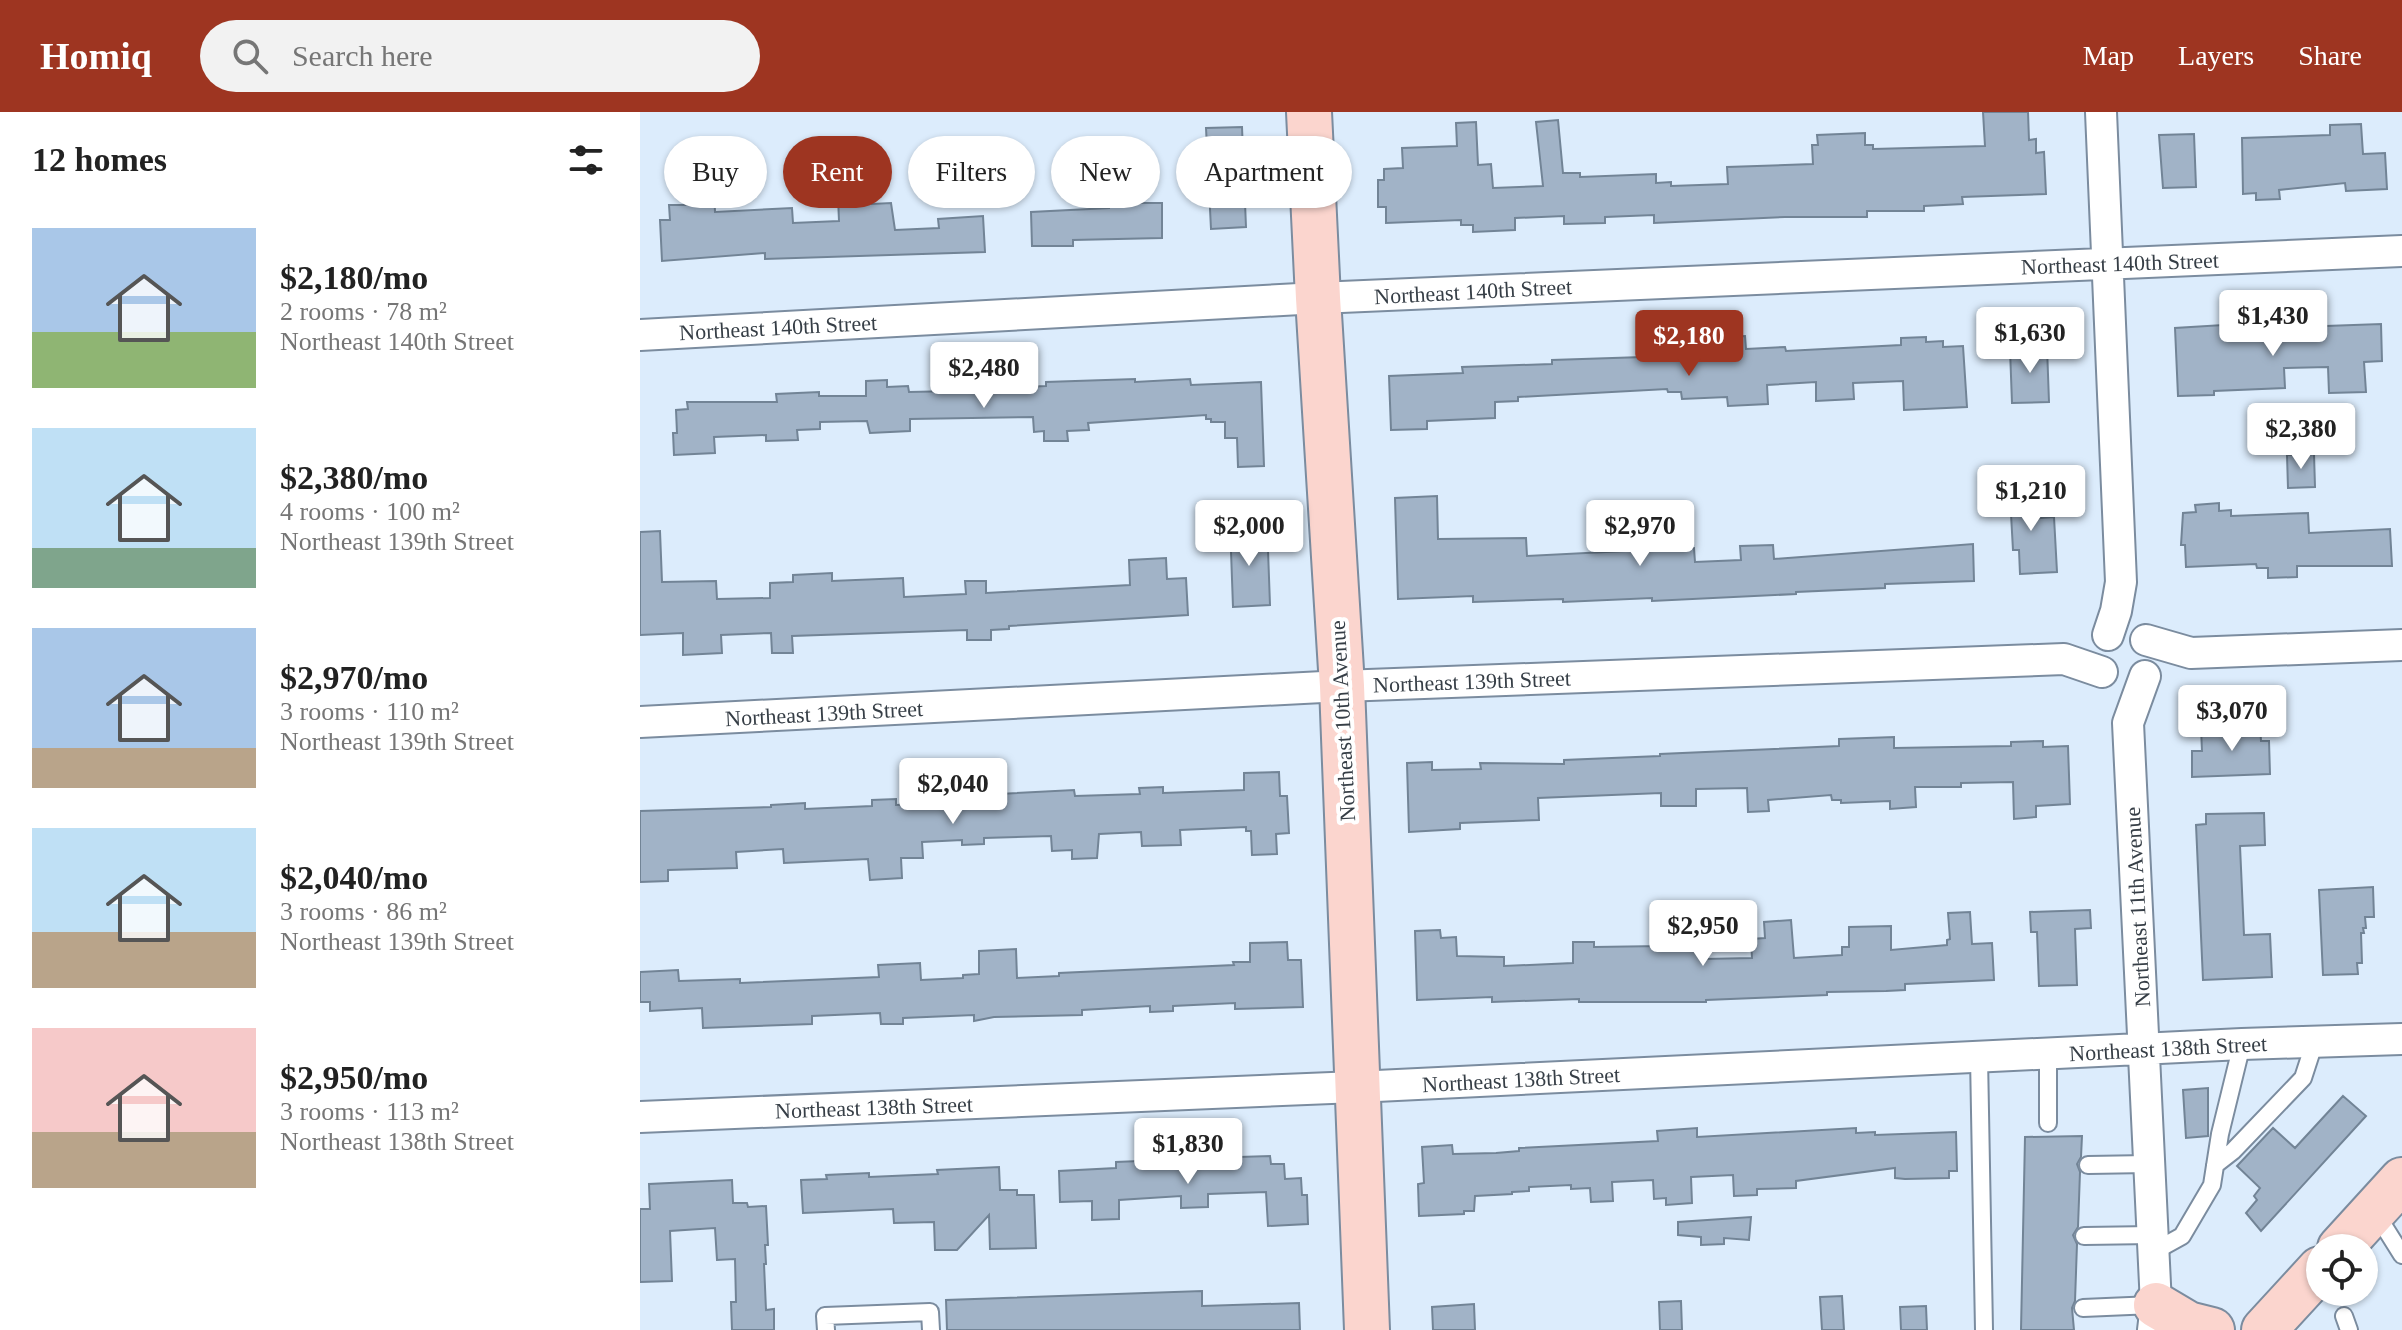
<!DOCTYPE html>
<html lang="en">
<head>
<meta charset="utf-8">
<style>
	:root { --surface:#fff; --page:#f2f2f2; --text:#222; --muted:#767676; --accent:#9e3521 }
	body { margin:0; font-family:"Times New Roman",serif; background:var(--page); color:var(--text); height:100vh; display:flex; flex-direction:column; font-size:30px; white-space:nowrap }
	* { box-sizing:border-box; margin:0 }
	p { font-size:26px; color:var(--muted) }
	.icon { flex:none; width:44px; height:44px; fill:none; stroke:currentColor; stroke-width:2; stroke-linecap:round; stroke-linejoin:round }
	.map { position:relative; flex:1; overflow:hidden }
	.drawer { display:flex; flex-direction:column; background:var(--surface); width:640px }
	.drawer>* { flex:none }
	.top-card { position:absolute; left:24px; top:24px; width:760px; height:72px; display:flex; gap:16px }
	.controls { position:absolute; left:1666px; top:1122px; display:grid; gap:16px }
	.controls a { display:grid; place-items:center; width:72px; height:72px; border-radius:50%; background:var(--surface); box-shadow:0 2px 6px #0004; font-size:40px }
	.price { position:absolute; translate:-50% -68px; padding:0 18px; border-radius:8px; background:#fff; color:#222; font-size:26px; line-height:52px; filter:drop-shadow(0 2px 4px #0008) }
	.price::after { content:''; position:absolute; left:50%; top:48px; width:24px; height:18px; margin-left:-12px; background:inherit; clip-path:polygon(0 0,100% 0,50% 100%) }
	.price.current { background:var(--accent); color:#fff }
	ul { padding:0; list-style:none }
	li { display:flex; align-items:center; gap:24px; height:200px; padding:0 32px }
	li span { display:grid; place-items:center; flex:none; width:224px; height:160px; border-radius:0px; color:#555 }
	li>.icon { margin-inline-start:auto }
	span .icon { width:96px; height:96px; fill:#fffc; stroke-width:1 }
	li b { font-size:34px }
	h2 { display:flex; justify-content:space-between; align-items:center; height:96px; padding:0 32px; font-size:34px }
	.chip { padding:0 28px; border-radius:36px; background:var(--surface); box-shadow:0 2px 6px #0004; font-size:28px; line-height:72px }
	.chip.current { background:var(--accent); color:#fff }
	header { display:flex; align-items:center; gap:48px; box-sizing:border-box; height:112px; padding:0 40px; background:var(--accent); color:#fff }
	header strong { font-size:38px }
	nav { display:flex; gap:44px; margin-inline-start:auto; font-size:28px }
	.search { width:560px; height:72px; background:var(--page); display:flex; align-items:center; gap:20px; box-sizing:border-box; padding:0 28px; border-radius:44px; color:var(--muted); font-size:30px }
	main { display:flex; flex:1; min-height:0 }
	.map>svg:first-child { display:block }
</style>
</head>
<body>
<header>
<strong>Homiq</strong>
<div class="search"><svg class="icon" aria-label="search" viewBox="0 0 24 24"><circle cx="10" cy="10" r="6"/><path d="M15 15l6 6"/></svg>Search here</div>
<nav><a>Map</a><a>Layers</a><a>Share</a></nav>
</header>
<main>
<section class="drawer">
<h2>12 homes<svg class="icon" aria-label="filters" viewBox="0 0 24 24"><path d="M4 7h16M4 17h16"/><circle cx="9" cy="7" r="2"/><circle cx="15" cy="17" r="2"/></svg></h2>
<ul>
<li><span style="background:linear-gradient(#a9c7e8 65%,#8fb573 0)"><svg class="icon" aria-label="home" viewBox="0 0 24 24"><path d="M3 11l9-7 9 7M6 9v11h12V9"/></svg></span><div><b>$2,180/mo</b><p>2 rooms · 78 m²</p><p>Northeast 140th Street</p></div></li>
<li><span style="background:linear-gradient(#bfe0f5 75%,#7fa58c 0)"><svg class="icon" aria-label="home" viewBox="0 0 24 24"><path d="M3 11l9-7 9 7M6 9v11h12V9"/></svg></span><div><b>$2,380/mo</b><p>4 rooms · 100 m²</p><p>Northeast 139th Street</p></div></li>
<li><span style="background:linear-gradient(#a9c7e8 75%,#b9a48a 0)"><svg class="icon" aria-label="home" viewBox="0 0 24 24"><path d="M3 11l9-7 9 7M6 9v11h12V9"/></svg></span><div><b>$2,970/mo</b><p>3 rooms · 110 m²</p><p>Northeast 139th Street</p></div></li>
<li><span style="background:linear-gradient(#bfe0f5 65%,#b9a48a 0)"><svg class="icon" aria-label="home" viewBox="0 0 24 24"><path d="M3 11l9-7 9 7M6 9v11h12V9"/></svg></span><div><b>$2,040/mo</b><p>3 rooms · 86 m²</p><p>Northeast 139th Street</p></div></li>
<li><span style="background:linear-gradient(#f6c9c9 65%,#b9a48a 0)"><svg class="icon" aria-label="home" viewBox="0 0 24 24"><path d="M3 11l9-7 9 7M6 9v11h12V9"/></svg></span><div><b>$2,950/mo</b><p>3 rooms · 113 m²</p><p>Northeast 138th Street</p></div></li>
</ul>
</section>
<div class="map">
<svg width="1762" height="1218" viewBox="0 0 1762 1218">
	<rect width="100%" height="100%" fill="#dcecfc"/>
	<path fill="#a1b3c7" stroke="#728496" stroke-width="2" d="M1343,0H1388L1389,28L1396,27V41L1404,40L1406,82L1322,85L1323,92L1284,94V99H1227V105H1145L1014,111V103L965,105V111L924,112V104L875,106V118L833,120V113H821V108L746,111V95H738V68H744V57L763,56L762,36L817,34L816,11L836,10L838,53L851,52L853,76L903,74L896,10L918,8L923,61H940V65L1016,62V71L1031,70V74L1088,72L1087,55L1173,52L1172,33H1178L1177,23L1225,21V33H1233V37L1345,34Z
		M1721,12L1723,42L1745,41L1747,77L1706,79L1705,71L1639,78L1640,87L1616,88V81L1603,82L1602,26L1690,23V13Z
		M602,15L606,115L571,117L566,16Z
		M1554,22L1556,75L1523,76L1519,23Z
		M74,74L75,100L152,96L153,111L199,109L198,85L232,84V92L251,91L255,118L299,116L298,107L343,104L345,140L125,147V141L22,149L20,108H30L29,93H50L49,75Z
		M499,80V91H522V126L433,128V134H392L391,100L469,96L468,81Z
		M1741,212L1742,249L1724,250L1726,280L1689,281L1688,255L1644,256L1645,276L1574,279V283L1538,284L1535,216L1583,213L1584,222L1686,218V214Z
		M1105,224L1106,237L1145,235L1146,239L1261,233V226L1286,225V230L1303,229V235L1323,234L1327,295L1264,298L1263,269L1213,271L1214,287L1176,289V270L1127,273L1128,292L1088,294L1087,285L1042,287L1041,280H1028L1027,277L878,285V289L855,290V306L787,309V317L751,318L749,264L823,261L822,255L912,252V248L1003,245V241L1085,238V225Z
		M1407,235L1409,290L1372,291L1370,237Z
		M495,267V270L550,267L551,273L621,270L624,354L598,355L597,326H585V310H571V307H566V303L448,311L449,318L427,319L428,329H404V319L394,320L393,305L270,307V319L230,321L227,309L180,310V317L157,318L158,328L126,329V323L74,325L75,341L34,343L33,321H37L36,298L48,297L47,290H137L136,282L179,280V284H226V269L247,268V275L268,274L269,280L315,279L314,271L357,269V276L406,274V270Z
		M1674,342L1675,375L1648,376L1647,343Z
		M1387,365L1390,407L1414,405L1417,460L1380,462L1379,438H1373L1369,366Z
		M797,384L798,427L886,426L887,444L1005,438L1004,419L1025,418L1026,437L1054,436L1055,450L1101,448L1100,434L1133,433L1134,447L1333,432L1334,469L1245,472V476L1156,480V482L1012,489V486L923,490V487L833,490V484L758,487L755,386Z
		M1579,391V399L1591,398V404L1668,401L1669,421L1750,417L1752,454H1657V465L1628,466V456H1617L1616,452L1546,455L1545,433H1541L1543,401L1556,400L1555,393Z
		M615,410L616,439L628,438L630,493L593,495L590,411Z
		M20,419L22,470L76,469L77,487L130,486V471L153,470V463L192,461V469L263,466L264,485L326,482L325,469H346V481L490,473L489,448L526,446L527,467L546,466L548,503L369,514V517L351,518V528H327V518L152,524L153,541H132L131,521L81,523L82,541L43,543V521L0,523V420Z
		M1620,613L1621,629H1629L1630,662L1552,665V639H1562L1561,616Z
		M1254,625V636L1371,634V630L1403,629V635L1428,634L1430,692L1396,694V705L1374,707L1373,670L1321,671V675H1275L1276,695L1250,697V689L1201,691V688H1192L1191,683L1128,688L1129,699L1108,700L1107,676L1056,677V694H1021V681L898,686L899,708L820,711V717L769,720L767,651L792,650V658L841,657L840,651L924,652V648L1020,644V642L1199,634V627Z
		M639,660L640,684H647L649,721L636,722L637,742L612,743L611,719H606V715L540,718L541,733L502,734L501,720L459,722L457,746L432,747V738L412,739L411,724L344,726V732L322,733V728L282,730L283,746H261L262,766L230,768L228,747L144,751L143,737L96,740L97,756L28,758V769L0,770V699L131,695V693L165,691V697L232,694V688L256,687V693L320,690V684L434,678L435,684L500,682L499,676L523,675V681L604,678V661Z
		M1624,701L1625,733L1600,734L1604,823L1630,822L1632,865L1563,868L1556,713L1566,712V702Z
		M1733,775L1734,805H1725L1726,816H1723L1724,821H1721L1722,851H1717L1718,862L1683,863L1679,778Z
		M1450,798L1451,816L1435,817L1437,873L1399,874L1397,820H1391L1390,800Z
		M1330,800L1332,832L1352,831L1354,868L1265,872V878L1246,879L1187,880V883L1066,888V890H939V887L852,890V885L777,888L775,819L800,818L801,826L816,825L817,844L864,845V854L933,851V830H954V835L1021,834V814H1038V807H1062L1063,847L1112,846L1111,827L1125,826L1124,810L1151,808L1154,846L1202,843V835H1209V815L1251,814V838L1307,833V828L1310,827L1308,801Z
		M647,830L648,848H661L663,895L595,897V891L533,894V899L510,900V894L442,898V903L354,905L334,909V903L263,906V912H241L240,901L172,904V912L63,916L62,896L10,899V890H0V860L38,858L39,869L100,867V871L239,865L238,853L280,851L281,868L323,866V863L339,862V839L376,837L377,866L419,864V861L594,853L593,850H610V831Z
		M1568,976V1024L1546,1026L1543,978Z
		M1703,984L1726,1004L1621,1119L1606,1101L1617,1088L1614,1084L1620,1076L1597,1054L1633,1016L1655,1036Z
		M1057,1016V1025L1216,1016V1021L1235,1020V1023L1316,1020L1317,1059H1309V1066L1265,1067L1255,1066V1056L1156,1069V1076L1117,1077V1083L1094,1084L1093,1063L1051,1065L1052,1091L1026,1093V1086L1014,1087L1013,1068L972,1070L973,1089L951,1090L950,1076L931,1077V1073L889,1075V1079L872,1080V1082L835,1084L834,1099H824V1102L779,1104L778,1072L784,1071L782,1035L812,1033L813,1042L856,1041L879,1039V1036L1018,1029L1017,1019Z
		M1442,1024L1441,1045L1437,1052L1440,1060L1438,1115L1433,1123L1437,1132L1435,1189L1432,1196L1434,1218H1381L1385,1025Z
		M630,1044L631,1052H644L645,1067L661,1066L662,1083H667L668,1112L628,1114L626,1080L568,1082V1095L541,1096V1084L479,1088V1107L452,1108V1089L420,1090L419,1059L476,1056V1050L499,1049V1053L567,1049V1046Z
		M359,1055L360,1078H377V1083H394L396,1136L350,1137L349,1103L317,1138H295L294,1110L254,1111L253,1097L163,1101L161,1068L187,1067L186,1063L229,1061V1065L298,1062L297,1058Z
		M92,1068L93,1091H107L108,1095L126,1094L128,1133H125L126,1152H124L126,1198L134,1197V1218H92L91,1190H96L95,1147L77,1148L75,1116L30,1119L32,1169L0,1170V1097H10L9,1072Z
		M1111,1105L1109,1128L1084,1126V1132L1061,1133V1125L1038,1123V1110Z
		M562,1179V1194L659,1191L660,1218H307L306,1188Z
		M1202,1184L1204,1218H1182L1180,1185Z
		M1041,1189L1042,1218H1020L1019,1190Z
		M834,1192L835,1218H793L792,1195Z
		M1286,1194L1287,1218H1261L1260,1195Z"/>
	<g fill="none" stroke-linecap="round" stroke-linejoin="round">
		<g stroke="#7b8c9f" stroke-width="20">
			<path id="lane" d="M1339,945L1344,1218
				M1408,1011V942
				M1448,1053L1508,1052
				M1575,1053L1593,1039L1663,966L1675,929
				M1735,1100L1762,1143
				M1444,1124L1512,1123
				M1513,1140L1542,1124L1572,1073L1580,1022L1602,932
				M1443,1196L1513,1193
				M1704,1204L1709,1218
				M186,1218L185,1204L290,1200L291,1218"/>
		</g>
		<g stroke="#7b8c9f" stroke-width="34">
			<path id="street" d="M1461,0L1481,470L1476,499L1468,523
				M0,223L678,186L1762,139
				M1506,528L1551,541L1762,533
				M1505,564L1488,611L1516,1193L1513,1218
				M0,610L702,574L1424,547L1462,560
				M0,1005L716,975L1602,932L1762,927"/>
		</g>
		<g stroke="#7b8c9f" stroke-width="48">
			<path id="secondary" d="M669,0L678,186L702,574L727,1218
				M1700,1136L1762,1068
				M1516,1193L1548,1212L1572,1218
				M1624,1218L1680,1157"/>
		</g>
		<use href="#lane" stroke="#fff" stroke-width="16"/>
		<use href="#street" stroke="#fff" stroke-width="30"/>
		<use href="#secondary" stroke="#fbd5ce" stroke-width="44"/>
	</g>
	<g text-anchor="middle" stroke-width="8" stroke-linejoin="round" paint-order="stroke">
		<g font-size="22" fill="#363e46" stroke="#fff">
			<text transform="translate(1480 151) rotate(-2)" y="8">Northeast 140th Street</text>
			<text transform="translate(833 179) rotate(-3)" y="8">Northeast 140th Street</text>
			<text transform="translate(138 215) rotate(-3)" y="8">Northeast 140th Street</text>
			<text transform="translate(832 569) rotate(-2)" y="8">Northeast 139th Street</text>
			<text transform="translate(184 601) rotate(-3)" y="8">Northeast 139th Street</text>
			<text transform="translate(702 609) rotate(-93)" y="8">Northeast 10th Avenue</text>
			<text transform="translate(1497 795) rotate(-93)" y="8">Northeast 11th Avenue</text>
			<text transform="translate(1528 936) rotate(-3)" y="8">Northeast 138th Street</text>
			<text transform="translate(881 967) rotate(-3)" y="8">Northeast 138th Street</text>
			<text transform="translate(234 995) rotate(-2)" y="8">Northeast 138th Street</text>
		</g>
	</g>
</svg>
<div class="controls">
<a><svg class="icon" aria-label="locate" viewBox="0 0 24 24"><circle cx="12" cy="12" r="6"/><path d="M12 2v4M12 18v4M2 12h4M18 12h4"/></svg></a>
</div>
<b class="price" style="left:1633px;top:246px">$1,430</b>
<b class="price" style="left:1390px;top:263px">$1,630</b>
<b class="price current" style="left:1049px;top:266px">$2,180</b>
<b class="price" style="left:344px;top:298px">$2,480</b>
<b class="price" style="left:1661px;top:359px">$2,380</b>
<b class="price" style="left:1391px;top:421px">$1,210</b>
<b class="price" style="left:609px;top:456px">$2,000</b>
<b class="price" style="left:1000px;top:456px">$2,970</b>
<b class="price" style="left:1592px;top:641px">$3,070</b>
<b class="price" style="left:313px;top:714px">$2,040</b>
<b class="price" style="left:1063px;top:856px">$2,950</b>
<b class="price" style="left:548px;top:1074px">$1,830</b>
<div class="top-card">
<a class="chip">Buy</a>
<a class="chip current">Rent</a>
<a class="chip">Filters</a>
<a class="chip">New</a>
<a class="chip">Apartment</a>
</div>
</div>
</main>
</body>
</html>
